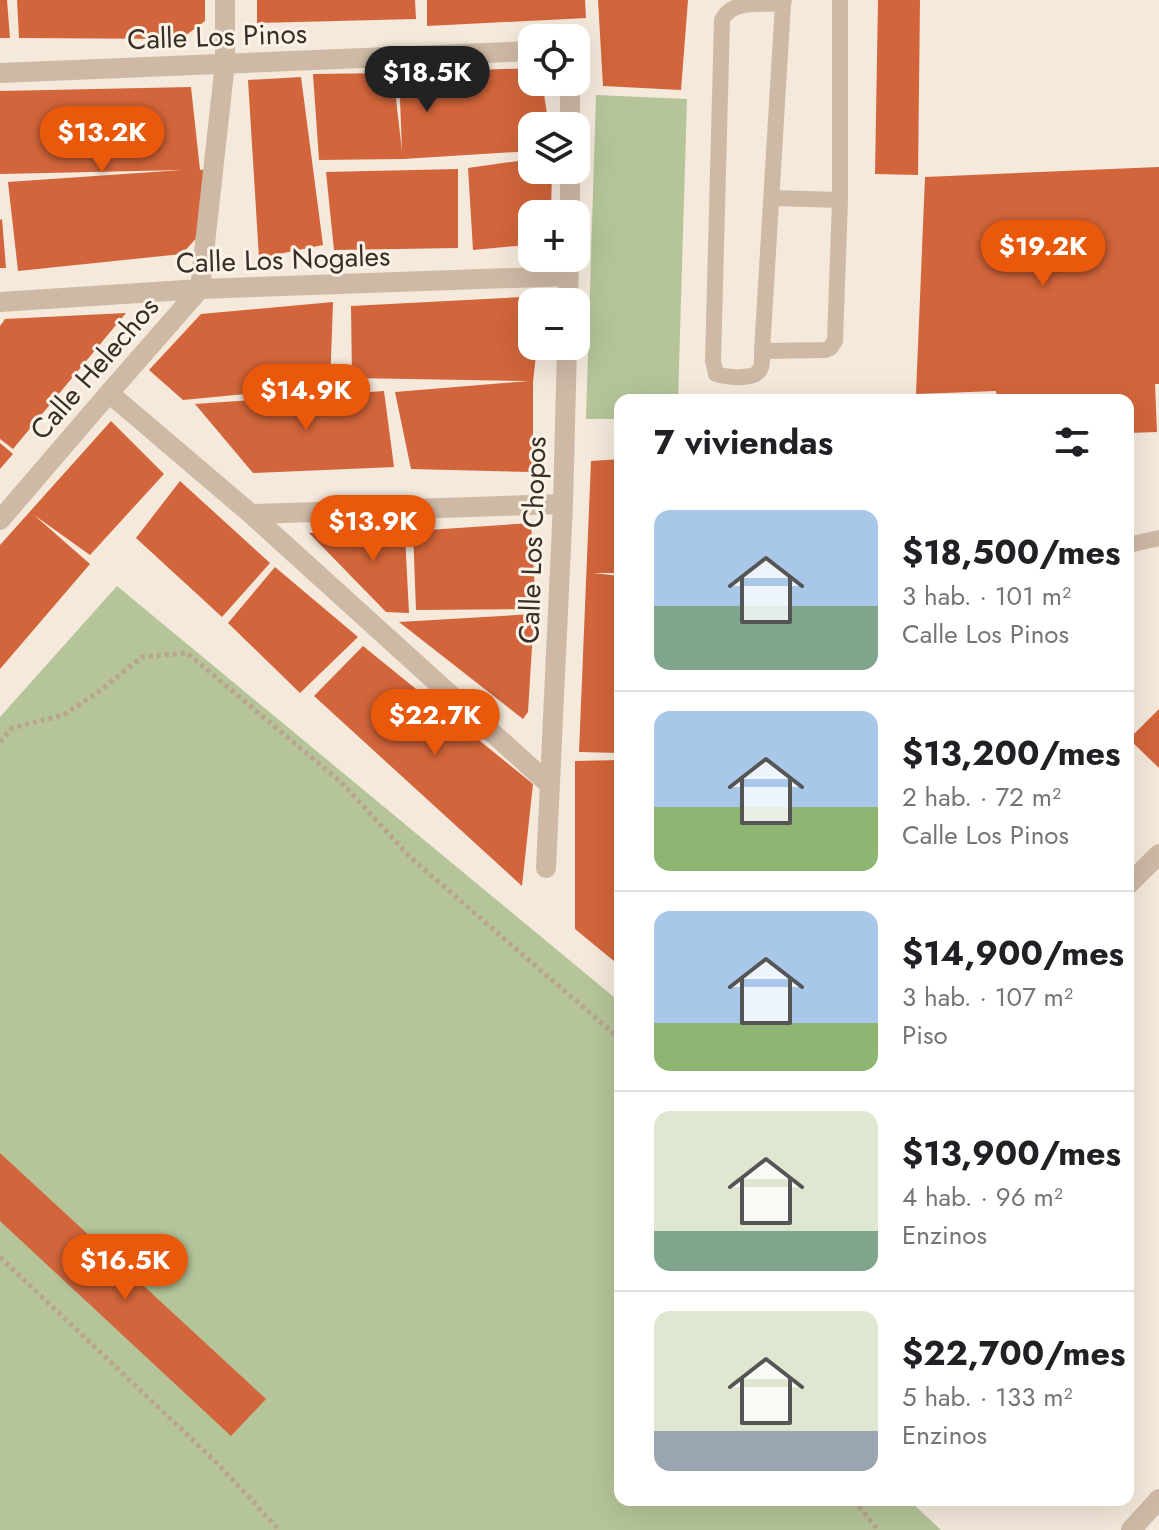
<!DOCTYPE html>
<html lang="es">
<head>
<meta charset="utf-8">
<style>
	:root { --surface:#fff; --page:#f2f2f2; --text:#202124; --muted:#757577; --line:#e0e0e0; --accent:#ea580c }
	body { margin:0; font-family:Jost,sans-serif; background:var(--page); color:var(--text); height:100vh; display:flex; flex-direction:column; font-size:30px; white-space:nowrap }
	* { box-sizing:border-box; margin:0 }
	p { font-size:26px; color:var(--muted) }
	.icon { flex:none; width:44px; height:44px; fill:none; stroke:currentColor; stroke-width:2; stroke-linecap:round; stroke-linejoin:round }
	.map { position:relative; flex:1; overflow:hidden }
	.side { position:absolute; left:614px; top:394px; width:520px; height:1112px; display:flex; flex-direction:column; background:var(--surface); border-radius:16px; box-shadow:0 8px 32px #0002 }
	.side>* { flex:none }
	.controls { position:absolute; left:518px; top:24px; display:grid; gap:16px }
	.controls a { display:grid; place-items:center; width:72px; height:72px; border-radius:16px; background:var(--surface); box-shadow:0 8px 32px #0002; font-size:40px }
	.price { position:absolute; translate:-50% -68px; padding:0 18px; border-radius:28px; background:var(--accent); color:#fff; font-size:26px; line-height:52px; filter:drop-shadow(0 2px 4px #0008) }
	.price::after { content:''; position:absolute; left:50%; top:48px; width:24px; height:18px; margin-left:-12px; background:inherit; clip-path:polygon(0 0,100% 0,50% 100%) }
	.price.on { background:#222; color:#fff }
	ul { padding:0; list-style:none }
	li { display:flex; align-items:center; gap:24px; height:200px; padding:0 40px }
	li+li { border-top:2px solid var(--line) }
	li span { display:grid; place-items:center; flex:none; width:224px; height:160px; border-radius:16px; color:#555 }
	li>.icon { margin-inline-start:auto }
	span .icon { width:96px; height:96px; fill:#fffc; stroke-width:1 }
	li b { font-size:34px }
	h2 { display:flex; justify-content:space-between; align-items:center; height:96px; padding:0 40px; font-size:34px }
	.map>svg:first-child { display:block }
</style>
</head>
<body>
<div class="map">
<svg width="1159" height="1530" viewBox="0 0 1159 1530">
	<rect width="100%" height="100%" fill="#f4e9db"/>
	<path fill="#b5c599" d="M596,95L687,99L678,400H620V419H586Z
		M117,586L620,1002V1500H909L941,1530H0V717Z"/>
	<path fill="#d2653b" d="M0,0H7L10,38H0Z
		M17,0H205V21L181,39L19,38Z
		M257,0H415L416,19L257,23Z
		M427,0H585L586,18L427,26Z
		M598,0H688L681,90L603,86Z
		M878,0H920L918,175L875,174Z
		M532,68V82H542L549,126H532V151L403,159L319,160L313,74L393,73L402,151L399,73Z
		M301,77L323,245L259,258L248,80Z
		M191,87L200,170L207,169L201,233L182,254L18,271L8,182L182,170L0,174V91Z
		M532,159V170H552L551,214H532V242L527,245L473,250L468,168Z
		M1159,167V384H1155L1157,432L1128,433V400H997L996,391L916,394L925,177Z
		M458,169V248L334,250L326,172Z
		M2,219L6,268H0V220Z
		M542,296V302H532V346H537L533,382V472L411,469L395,392L529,381L352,378L351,306Z
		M333,302L330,386L183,400L149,370L201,314Z
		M126,313L13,449L0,439V326L5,319Z
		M384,391L394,467L253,473L195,404Z
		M111,421L164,474L90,555L34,515L90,564L0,669V545Z
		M0,443L13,454L0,469Z
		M620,459V573H593L620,576V753L579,752L591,461Z
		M180,481L270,563L222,617L136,538Z
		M531,523L536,609L416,610L413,531Z
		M402,529L405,535L409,613L386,612L309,533Z
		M275,567L358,637L300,693L228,623Z
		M534,614L528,712L523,719L399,622Z
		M363,646L533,784L522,886L314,696Z
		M1159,709V768L1129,739Z
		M620,760V966L575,929V761Z
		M0,1153L266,1399L231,1436L0,1221Z
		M1128,1285H1130L1134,1322L1128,1321Z"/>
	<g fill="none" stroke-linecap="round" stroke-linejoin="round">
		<path stroke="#baa38f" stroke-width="5" stroke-dasharray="4 4" stroke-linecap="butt" d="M0,742L12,728L63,715L97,693L142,657L187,653L341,782L411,858L620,1039
			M0,1257L219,1465L279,1530
			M854,1500L878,1530"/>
		<path stroke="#ceb9a5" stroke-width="16" d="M783,4C762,4 731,0 722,20L713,361L716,374C725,377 752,380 758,372C763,368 762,357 762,351L783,4L784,0
			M772,198L840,200
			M762,351L825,350L830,348L835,341L840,200V0
			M1128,545L1159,538"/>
		<path stroke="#ceb9a5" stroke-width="20" d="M0,73L532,51
			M570,82V126
			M570,214V170
			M0,302L200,289L569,276
			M568,302L569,258
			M109,393L251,514L549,784
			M251,514L563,504
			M0,520L109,393L200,289L225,63V0
			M546,868L563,504L567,346
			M1128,885L1159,854
			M1131,1530L1159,1499"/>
	</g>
	<g text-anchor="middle" stroke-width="6" stroke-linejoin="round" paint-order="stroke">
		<g font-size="28" fill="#392d27" stroke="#fbf3e8">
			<text transform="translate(217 36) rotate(-2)" y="10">Calle Los Pinos</text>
			<text transform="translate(283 259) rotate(-2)" y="10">Calle Los Nogales</text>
			<text transform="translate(94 368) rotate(-49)" y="10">Calle Helechos</text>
			<text transform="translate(532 540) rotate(-88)" y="10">Calle Los Chopos</text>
		</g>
	</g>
</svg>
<div class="controls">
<a><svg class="icon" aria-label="locate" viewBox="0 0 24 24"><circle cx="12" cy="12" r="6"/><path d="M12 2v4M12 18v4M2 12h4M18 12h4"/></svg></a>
<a><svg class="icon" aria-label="layers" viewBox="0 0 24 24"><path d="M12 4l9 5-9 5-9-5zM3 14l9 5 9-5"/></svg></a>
<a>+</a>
<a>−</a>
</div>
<b class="price on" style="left:427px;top:114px">$18.5K</b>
<b class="price" style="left:102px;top:174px">$13.2K</b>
<b class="price" style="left:1043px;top:288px">$19.2K</b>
<b class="price" style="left:306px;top:432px">$14.9K</b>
<b class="price" style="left:373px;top:563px">$13.9K</b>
<b class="price" style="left:435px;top:757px">$22.7K</b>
<b class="price" style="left:125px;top:1302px">$16.5K</b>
<section class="side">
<h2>7 viviendas<svg class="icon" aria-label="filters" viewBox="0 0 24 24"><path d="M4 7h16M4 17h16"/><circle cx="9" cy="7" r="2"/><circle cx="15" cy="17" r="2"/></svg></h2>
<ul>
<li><span style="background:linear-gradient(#a9c7e8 60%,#7fa58c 0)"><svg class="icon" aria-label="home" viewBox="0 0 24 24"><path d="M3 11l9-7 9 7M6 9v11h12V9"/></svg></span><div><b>$18,500/mes</b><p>3 hab. · 101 m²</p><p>Calle Los Pinos</p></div></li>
<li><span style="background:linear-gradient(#a9c7e8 60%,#8fb573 0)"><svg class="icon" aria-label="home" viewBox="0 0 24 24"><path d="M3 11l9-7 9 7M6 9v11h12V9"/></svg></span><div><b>$13,200/mes</b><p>2 hab. · 72 m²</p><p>Calle Los Pinos</p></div></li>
<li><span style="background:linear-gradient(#a9c7e8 70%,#8fb573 0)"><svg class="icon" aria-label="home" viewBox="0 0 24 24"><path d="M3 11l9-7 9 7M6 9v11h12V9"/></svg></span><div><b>$14,900/mes</b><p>3 hab. · 107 m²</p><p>Piso</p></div></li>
<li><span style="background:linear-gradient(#dfe7d0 75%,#7fa58c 0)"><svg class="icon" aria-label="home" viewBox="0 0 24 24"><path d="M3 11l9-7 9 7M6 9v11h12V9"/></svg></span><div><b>$13,900/mes</b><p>4 hab. · 96 m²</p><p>Enzinos</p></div></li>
<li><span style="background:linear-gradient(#dfe7d0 75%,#9aa5b1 0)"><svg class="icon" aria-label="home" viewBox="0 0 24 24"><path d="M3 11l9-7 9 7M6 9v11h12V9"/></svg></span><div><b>$22,700/mes</b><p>5 hab. · 133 m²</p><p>Enzinos</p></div></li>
</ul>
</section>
</div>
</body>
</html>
